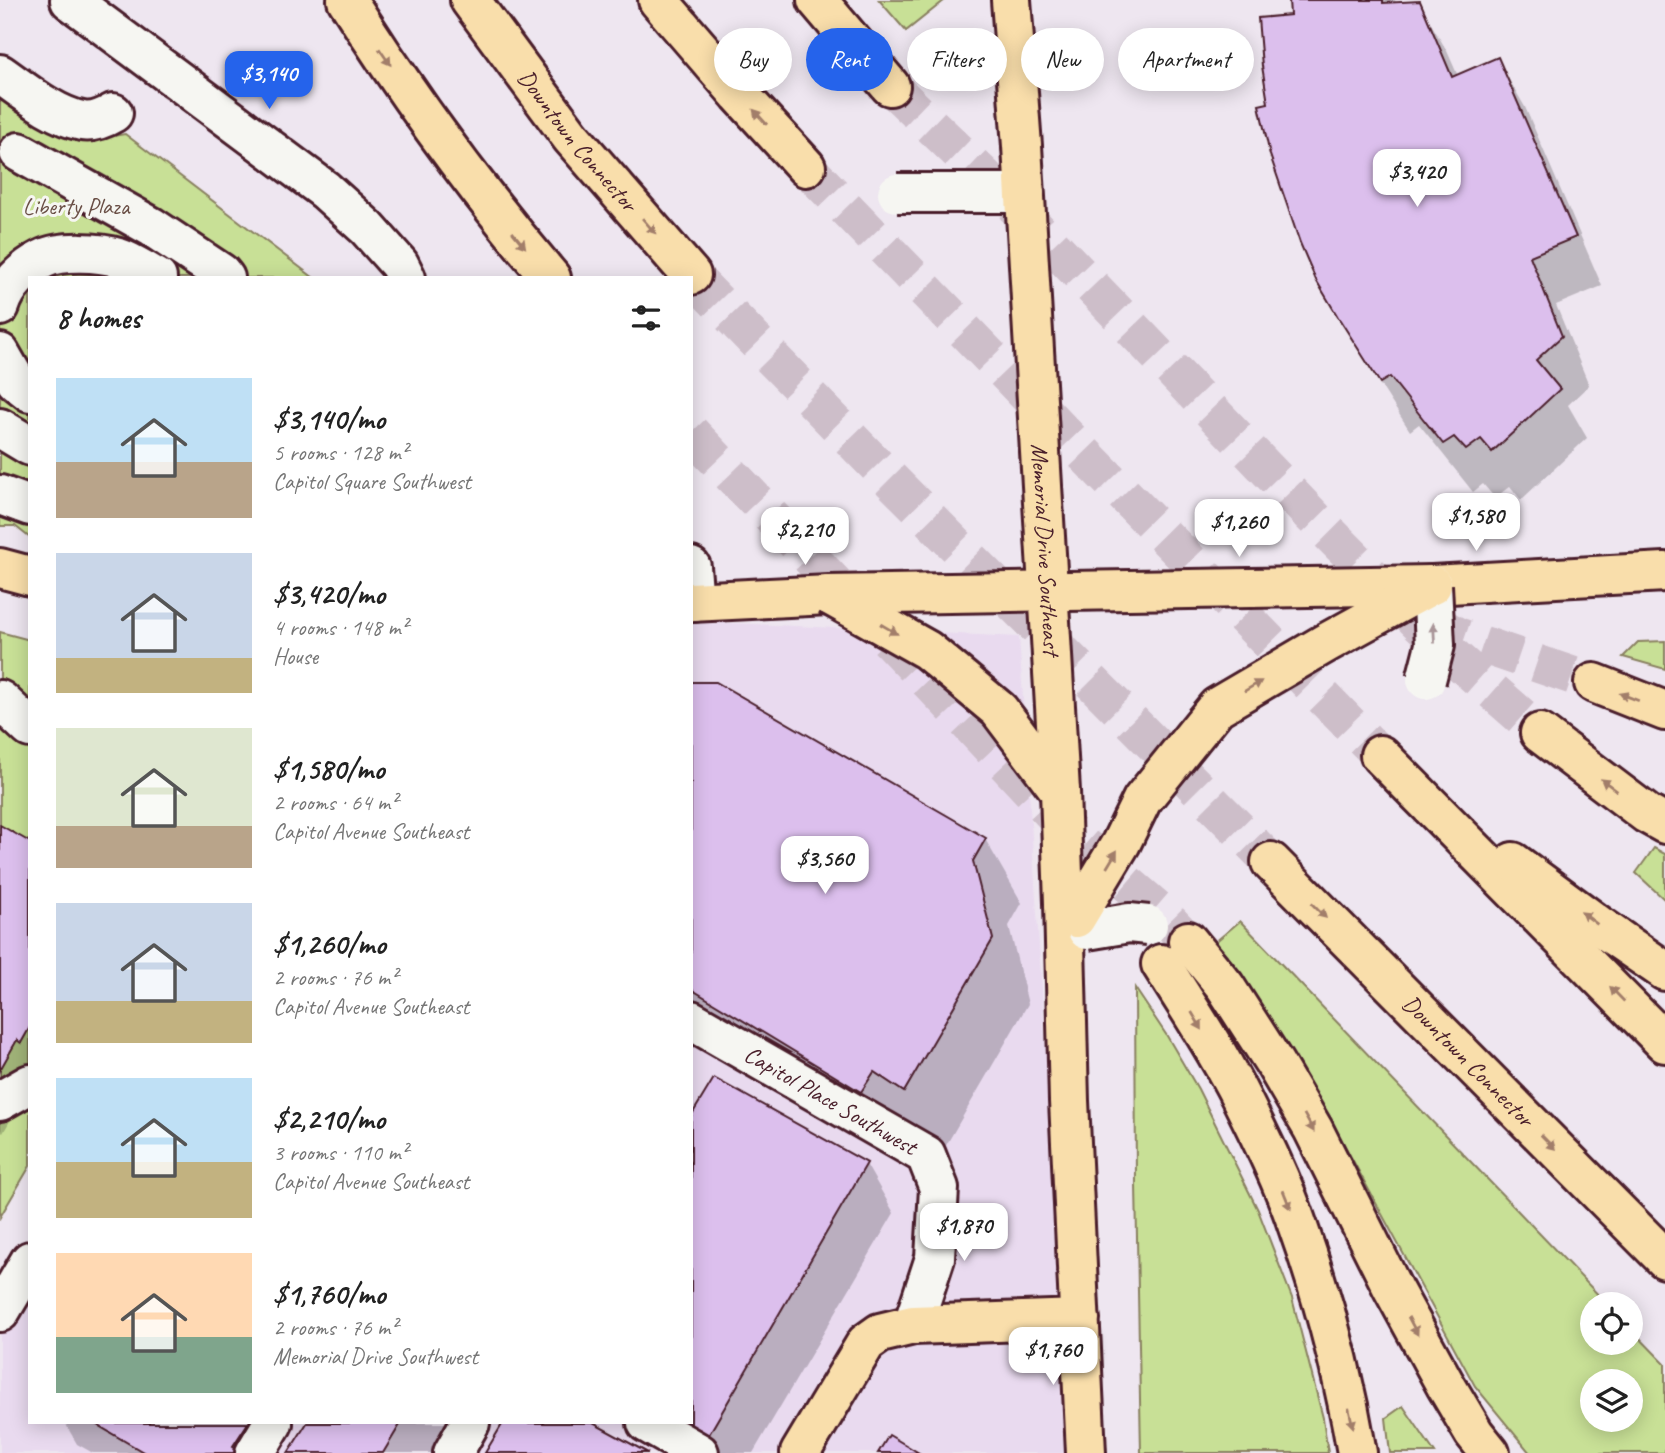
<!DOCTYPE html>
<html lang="en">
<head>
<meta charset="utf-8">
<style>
	:root { --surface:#fff; --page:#f6f6f6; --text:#222; --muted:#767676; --accent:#2563eb }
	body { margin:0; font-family:Caveat,sans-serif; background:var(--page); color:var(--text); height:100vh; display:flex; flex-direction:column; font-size:26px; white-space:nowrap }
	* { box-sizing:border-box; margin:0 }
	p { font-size:23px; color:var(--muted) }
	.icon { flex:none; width:38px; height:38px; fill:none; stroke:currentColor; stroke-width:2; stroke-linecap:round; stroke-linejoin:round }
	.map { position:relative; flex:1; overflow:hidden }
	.details { position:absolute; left:28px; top:276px; width:665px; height:1148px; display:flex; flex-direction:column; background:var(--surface); border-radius:0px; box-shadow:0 4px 18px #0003 }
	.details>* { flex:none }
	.banner { position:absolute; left:714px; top:28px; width:665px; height:63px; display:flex; gap:14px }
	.fabs { position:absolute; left:1580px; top:1292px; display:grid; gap:14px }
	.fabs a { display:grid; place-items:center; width:63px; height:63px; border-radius:50%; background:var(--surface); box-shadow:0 4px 18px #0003; font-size:35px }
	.price { position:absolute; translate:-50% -60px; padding:0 16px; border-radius:14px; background:#fff; color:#222; font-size:23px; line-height:46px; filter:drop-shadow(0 2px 4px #0008) }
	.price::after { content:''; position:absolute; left:50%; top:42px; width:21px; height:16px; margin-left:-10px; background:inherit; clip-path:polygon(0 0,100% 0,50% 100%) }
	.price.on { background:var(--accent); color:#fff }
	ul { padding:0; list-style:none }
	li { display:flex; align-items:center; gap:21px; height:175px; padding:0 28px }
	li span { display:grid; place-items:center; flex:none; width:196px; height:140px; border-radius:0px; color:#555 }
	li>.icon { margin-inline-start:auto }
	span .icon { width:84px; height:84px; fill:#fffc; stroke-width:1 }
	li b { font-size:30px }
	h2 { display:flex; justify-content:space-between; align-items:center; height:84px; padding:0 28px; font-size:30px }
	.tag { padding:0 24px; border-radius:32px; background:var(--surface); box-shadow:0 4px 18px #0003; font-size:24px; line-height:63px }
	.tag.on { background:var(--accent); color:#fff }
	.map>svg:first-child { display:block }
</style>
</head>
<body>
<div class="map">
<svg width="1665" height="1453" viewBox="0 0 1665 1453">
	<rect width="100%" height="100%" fill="#eee6f0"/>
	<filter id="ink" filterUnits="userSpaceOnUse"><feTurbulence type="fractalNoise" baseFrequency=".0143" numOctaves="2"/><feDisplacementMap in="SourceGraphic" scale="14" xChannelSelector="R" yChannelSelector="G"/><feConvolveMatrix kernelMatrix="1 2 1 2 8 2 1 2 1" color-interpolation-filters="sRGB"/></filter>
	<g filter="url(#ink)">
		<path fill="#e9daef" d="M691,621L1019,637L1072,1453H0V1312L30,1261V1423H691Z"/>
		<path fill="#c8e096" stroke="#898060" stroke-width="2" fill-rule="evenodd" d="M879,0H945L906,31Z
			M0,99L20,104L87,135L107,137L125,134L314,278H30V538L15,526H0Z
			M0,632L30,640V1166L0,1217Z
			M1665,641V669L1623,657L1638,642Z
			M1654,848L1665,854V900L1636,873Z
			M1240,921L1607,1304H1592V1342H1631V1329L1665,1364V1453H1530L1475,1386L1338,1133L1214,943ZM1592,1381H1631V1419H1592Z
			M1135,988L1167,1036L1198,1089L1258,1210L1292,1298L1323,1418L1328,1453H1141L1136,1184Z
			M1403,1406L1435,1453H1390L1386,1418Z"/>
		<path fill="#0003" d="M1291,0H1395L1397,4L1419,3L1447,51L1458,76L1497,59L1525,107L1602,286L1556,305L1589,385L1568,405L1587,438L1521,500L1510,486L1495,498L1483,484L1473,492L1419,424L1410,431L1368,366L1318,279L1270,104L1292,16Z
			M691,684L985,839L1022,903L1009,926L1028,1004L941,1154L691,1029Z
			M0,827L30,844V1086L3,1133L0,1131Z
			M866,1164L894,1213L753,1453H687L637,1423H691Z
			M65,1423H253L271,1453H93L77,1444Z
			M309,1423H457L439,1453H291Z"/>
		<path fill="#dcbfed" stroke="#4a1f2b" stroke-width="2" d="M1289,0H1383V3L1420,1L1452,77L1498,57L1576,237L1530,256L1562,336L1536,360L1560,389L1492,452L1481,439L1466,450L1454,437L1443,444L1390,377L1380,383L1338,317L1316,280L1300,243L1270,155L1259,105L1268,103L1262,66L1258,18L1290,15Z
			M691,682H716L986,838L973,861L993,939L904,1092L874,1072L861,1092L691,989Z
			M0,825L30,842V1027L21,1043L17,1040L0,1070Z
			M714,1078L867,1163L708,1436L687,1423H691V1116Z
			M94,1423H248L233,1446L246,1453H145Z
			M307,1423H401L383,1453H288Z
			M503,1423H593L648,1453H485Z
			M889,1435L919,1453H878Z"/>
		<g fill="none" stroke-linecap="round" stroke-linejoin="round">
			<path stroke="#cdbec9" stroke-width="38" stroke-dasharray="38 19" stroke-linecap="butt" d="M890,86L1007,198L1312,516L1381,585L1455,658L1540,733
				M806,167L1090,460L1380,755
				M691,275L888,477L1271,862
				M691,433L955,709L1077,840L1157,909L1188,941
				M1431,621L1457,636L1594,683"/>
			<g stroke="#4a1f2b" stroke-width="44">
				<g id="minor">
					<path d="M70,0L325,190L367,228L399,264L406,278"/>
					<path d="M0,74C23,90 54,116 82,121C93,123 103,119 113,113"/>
					<path d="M19,152L152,227L221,273L225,278"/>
					<path d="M0,306C6,286 23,269 43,259C60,250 100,252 119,258C132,262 145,272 157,278"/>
					<path d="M0,353L16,381L30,392"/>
					<path d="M0,428L30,446"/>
					<path d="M0,495L30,506"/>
					<path d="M691,567L694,602"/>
					<path d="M0,700L30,728"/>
					<path id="s1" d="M691,1020L926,1155L939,1188L935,1258L913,1325"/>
					<path d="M0,1101L30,1084"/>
					<path d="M0,1312L30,1261"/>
					<path d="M647,1423L699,1453"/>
					<path d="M255,1453L273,1423"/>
					<path d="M453,1453L470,1423"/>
				</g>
			</g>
			<g stroke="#4a1f2b" stroke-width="44">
				<path id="major" d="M1011,0L1022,146
					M0,568L30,576
					M1432,585L1665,572
					M691,602L829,595
					M1064,903L1069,1101L1086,1453
					M800,1453L866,1343L880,1333L913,1325L1080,1319"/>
			</g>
			<g stroke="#4a1f2b" stroke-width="44">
				<g id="highway">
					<path d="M347,0C408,97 477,191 551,278"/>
					<path id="s2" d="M470,0L571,137L691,275"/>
					<path d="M658,0L739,94L806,167"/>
					<path d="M817,0L890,86"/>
					<path d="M1594,683L1665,711"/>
					<path d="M1540,733L1647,814L1665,824"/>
					<path d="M1380,755L1665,1043"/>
					<path id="s3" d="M1271,862L1665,1259"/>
					<path d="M1513,862L1601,927L1665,971"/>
					<path d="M1188,941L1225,986L1275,1064L1313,1129L1393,1289L1445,1384L1474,1433L1490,1453"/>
					<path d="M1161,964C1188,1007 1217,1050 1240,1096C1261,1138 1283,1182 1298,1227C1324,1300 1344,1377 1357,1453"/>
				</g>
			</g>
			<use href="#minor" stroke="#f6f6f2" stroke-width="38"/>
			<use href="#major" stroke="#f9deab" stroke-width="38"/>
			<use href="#highway" stroke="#f9deab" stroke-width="38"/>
			<g stroke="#4a1f2b" stroke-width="44" stroke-linecap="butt">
				<path id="minor-bridge" d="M897,193H1025
					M1426,680L1435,645L1432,585
					M1087,930L1129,923L1148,925"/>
			</g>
			<g stroke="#4a1f2b" stroke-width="44" stroke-linecap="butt">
				<g id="major-bridge">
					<path id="s4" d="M1022,146L1060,791L1064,903"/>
					<path d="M829,595L1432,585"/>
					<path d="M829,595L927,650L999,710L1060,791"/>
					<path d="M1076,918L1121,843L1142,800L1217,707L1326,643L1426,588"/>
				</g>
			</g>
			<use href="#minor-bridge" stroke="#f6f6f2" stroke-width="38"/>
			<use href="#major-bridge" stroke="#f9deab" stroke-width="38"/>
		</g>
		<defs><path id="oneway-solid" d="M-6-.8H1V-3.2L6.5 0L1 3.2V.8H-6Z" transform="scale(1.75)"/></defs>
		<g fill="#a27e6b">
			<use href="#oneway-solid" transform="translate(385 57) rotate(55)"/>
			<use href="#oneway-solid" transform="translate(760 117) rotate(-132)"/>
			<use href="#oneway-solid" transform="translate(649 226) rotate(49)"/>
			<use href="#oneway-solid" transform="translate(519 240) rotate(50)"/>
			<use href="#oneway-solid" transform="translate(889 629) rotate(30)"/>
			<use href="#oneway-solid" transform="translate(1253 686) rotate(-31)"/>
			<use href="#oneway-solid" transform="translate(1629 697) rotate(-159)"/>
			<use href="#oneway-solid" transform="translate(1609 785) rotate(-143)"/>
			<use href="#oneway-solid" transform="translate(1112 859) rotate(-59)"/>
			<use href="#oneway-solid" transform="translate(1319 911) rotate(45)"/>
			<use href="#oneway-solid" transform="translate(1589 918) rotate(-143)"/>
			<use href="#oneway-solid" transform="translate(1617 994) rotate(-134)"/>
			<use href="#oneway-solid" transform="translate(1197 1021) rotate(59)"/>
			<use href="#oneway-solid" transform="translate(1309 1123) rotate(61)"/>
			<use href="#oneway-solid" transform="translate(1548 1142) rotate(45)"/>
			<use href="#oneway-solid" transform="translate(1287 1200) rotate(68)"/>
			<use href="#oneway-solid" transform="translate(1413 1326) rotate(62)"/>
			<use href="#oneway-solid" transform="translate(1351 1418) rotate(77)"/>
		</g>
		<use fill="#a99598" href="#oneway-solid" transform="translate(1434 633) rotate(-93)"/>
	</g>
	<g text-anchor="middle" stroke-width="6" stroke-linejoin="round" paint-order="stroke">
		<g font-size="24" fill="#4a1f2b" stroke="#f6f6f2">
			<text dy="8" stroke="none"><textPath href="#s2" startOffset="177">Downtown Connector</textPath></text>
			<text dy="8" stroke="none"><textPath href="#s4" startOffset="404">Memorial Drive Southeast</textPath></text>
			<text dy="8" stroke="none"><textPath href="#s3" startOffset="280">Downtown Connector</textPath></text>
			<text dy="8" stroke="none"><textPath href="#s1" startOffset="161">Capitol Place Southwest</textPath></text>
		</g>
		<g font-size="24" fill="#6a4f46" stroke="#f6f6f2">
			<text x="76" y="214">Liberty Plaza</text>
		</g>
	</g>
</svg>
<div class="fabs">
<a><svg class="icon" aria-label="locate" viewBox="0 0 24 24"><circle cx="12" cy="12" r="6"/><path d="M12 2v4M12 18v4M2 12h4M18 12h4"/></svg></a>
<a><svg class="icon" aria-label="layers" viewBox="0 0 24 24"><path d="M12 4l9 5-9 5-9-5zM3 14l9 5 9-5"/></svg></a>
</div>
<b class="price on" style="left:269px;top:111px">$3,140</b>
<b class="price" style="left:1417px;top:209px">$3,420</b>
<b class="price" style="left:1476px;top:553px">$1,580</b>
<b class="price" style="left:1239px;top:559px">$1,260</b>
<b class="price" style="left:805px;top:567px">$2,210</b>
<b class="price" style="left:825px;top:896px">$3,560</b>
<b class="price" style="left:964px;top:1263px">$1,870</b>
<b class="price" style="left:1053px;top:1387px">$1,760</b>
<div class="banner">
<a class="tag">Buy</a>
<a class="tag on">Rent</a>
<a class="tag">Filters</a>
<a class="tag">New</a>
<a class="tag">Apartment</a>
</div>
<section class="details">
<h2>8 homes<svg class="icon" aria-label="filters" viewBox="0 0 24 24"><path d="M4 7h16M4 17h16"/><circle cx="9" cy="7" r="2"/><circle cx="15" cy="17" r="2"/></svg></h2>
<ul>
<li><span style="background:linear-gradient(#bfe0f5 60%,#b9a48a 0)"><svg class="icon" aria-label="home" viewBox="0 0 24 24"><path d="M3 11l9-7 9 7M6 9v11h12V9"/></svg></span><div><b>$3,140/mo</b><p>5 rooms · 128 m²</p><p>Capitol Square Southwest</p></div></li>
<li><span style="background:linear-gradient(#c9d6e8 75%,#c2b280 0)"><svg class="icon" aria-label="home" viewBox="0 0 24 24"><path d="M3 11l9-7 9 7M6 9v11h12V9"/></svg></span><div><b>$3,420/mo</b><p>4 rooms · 148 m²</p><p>House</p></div></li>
<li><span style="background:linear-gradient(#dfe7d0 70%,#b9a48a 0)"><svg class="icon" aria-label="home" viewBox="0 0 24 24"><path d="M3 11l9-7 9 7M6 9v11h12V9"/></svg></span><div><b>$1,580/mo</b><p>2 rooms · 64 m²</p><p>Capitol Avenue Southeast</p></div></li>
<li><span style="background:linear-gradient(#c9d6e8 70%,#c2b280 0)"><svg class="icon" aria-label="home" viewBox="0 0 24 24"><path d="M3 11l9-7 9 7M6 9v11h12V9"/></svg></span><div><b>$1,260/mo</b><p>2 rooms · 76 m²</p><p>Capitol Avenue Southeast</p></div></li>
<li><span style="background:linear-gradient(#bfe0f5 60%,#c2b280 0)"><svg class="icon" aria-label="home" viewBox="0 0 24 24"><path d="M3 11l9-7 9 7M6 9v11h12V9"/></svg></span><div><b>$2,210/mo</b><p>3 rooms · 110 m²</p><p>Capitol Avenue Southeast</p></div></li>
<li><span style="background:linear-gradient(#ffd9b3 60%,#7fa58c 0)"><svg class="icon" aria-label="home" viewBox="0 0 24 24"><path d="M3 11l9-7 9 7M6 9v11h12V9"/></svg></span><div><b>$1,760/mo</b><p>2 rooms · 76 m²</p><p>Memorial Drive Southwest</p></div></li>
</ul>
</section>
</div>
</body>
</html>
